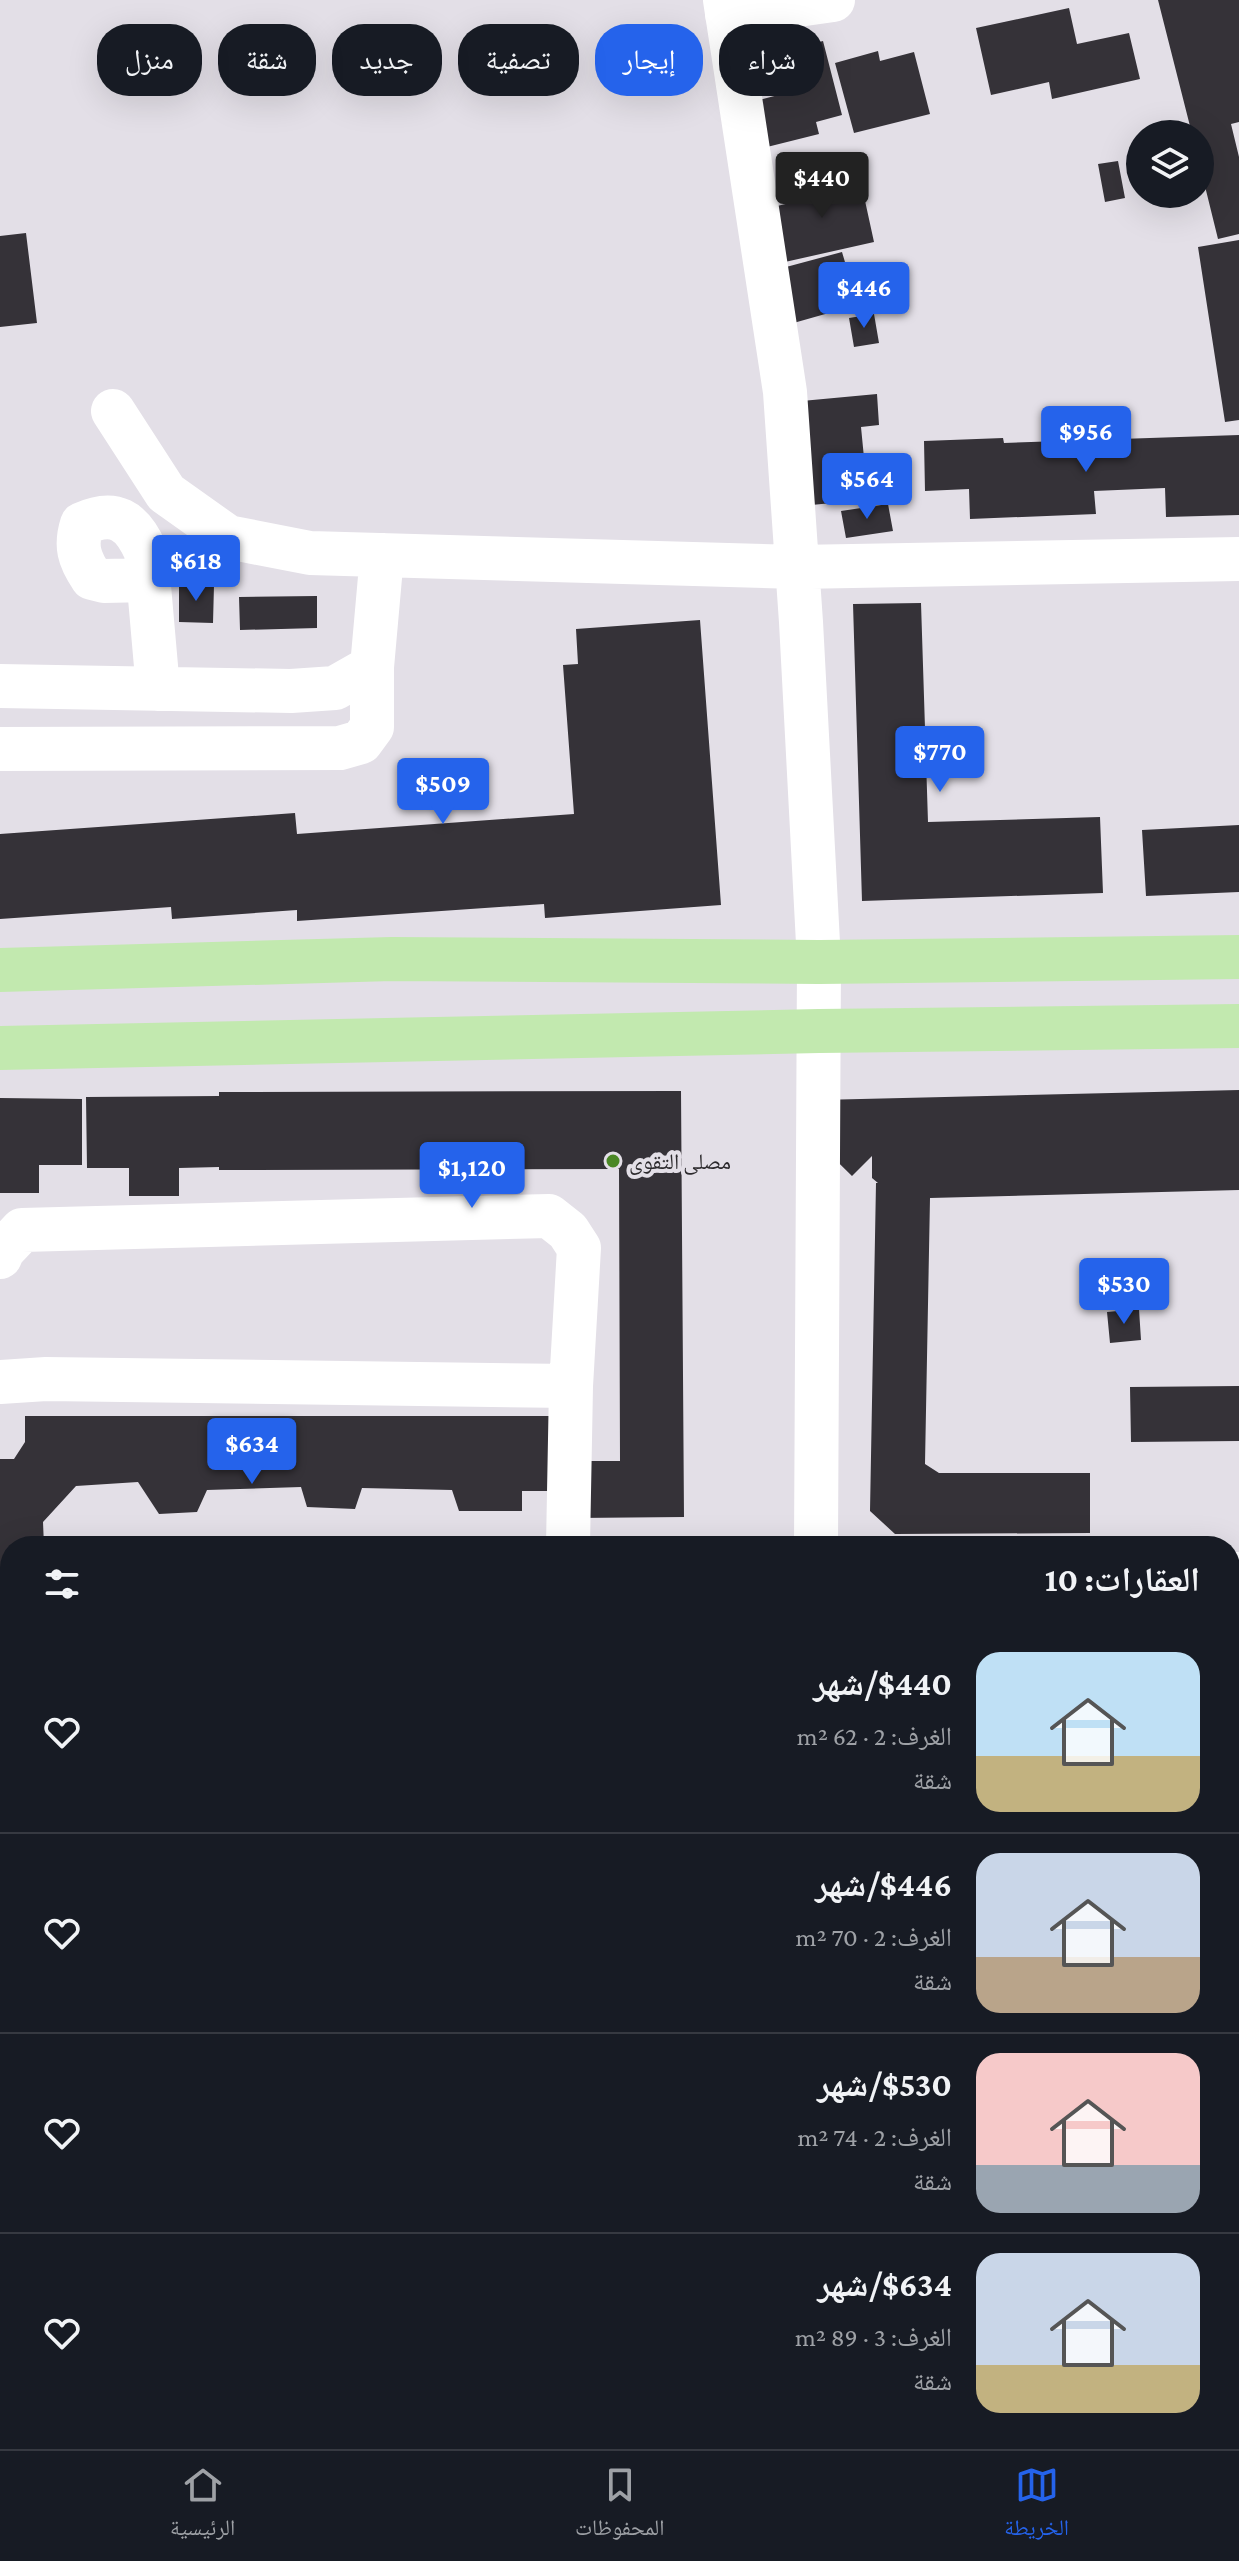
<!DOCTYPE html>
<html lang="ar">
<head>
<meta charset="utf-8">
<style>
	:root { --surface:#171b24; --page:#20242c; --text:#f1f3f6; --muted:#9ea1a6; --line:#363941; --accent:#2563eb }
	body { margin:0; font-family:"Crimson Pro","Noto Naskh Arabic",serif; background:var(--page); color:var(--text); direction:rtl; height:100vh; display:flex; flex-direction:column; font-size:30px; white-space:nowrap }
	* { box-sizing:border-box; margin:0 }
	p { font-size:26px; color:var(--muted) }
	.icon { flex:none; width:44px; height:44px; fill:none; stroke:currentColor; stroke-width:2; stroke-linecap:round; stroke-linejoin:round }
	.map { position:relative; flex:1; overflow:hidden; direction:ltr }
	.side { position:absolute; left:0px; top:1536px; width:1240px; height:914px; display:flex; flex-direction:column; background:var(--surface); border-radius:32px 32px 0 0; box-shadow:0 8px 32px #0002; direction:rtl }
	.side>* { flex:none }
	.guide { position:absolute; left:24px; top:24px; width:800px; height:72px; direction:rtl; display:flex; gap:16px }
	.buttons { position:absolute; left:1126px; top:120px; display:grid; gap:16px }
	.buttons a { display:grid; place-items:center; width:88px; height:88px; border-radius:50%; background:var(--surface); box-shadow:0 8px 32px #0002; font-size:40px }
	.price { position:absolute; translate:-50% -68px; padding:0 18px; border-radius:8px; background:var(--accent); color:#fff; font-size:26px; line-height:52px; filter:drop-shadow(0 2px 4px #0008) }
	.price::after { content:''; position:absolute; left:50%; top:48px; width:24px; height:18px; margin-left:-12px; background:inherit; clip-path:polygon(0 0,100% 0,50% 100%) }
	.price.active { background:#222; color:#fff }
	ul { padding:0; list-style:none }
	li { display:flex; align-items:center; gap:24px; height:200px; padding:0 40px }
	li+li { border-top:2px solid var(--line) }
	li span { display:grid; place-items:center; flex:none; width:224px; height:160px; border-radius:24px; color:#555 }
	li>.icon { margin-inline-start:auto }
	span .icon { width:96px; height:96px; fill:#fffc; stroke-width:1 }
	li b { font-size:34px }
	h2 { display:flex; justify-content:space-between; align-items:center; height:96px; padding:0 40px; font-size:34px }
	.chip { padding:0 28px; border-radius:32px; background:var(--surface); box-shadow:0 8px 32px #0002; font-size:28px; line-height:72px }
	.chip.active { background:var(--accent); color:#fff }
	.menu { display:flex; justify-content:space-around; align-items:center; height:112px; border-top:2px solid var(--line); background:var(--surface); font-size:22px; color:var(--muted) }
	.menu a { display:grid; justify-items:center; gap:4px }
	.menu .active { color:var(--accent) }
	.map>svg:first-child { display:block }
</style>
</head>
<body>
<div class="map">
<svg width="1239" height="2449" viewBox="0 0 1239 2449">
	<rect width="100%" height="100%" fill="#e3dfe7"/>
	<path fill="#353238" d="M1158,0H1239V122L1231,124L1239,157V234L1218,239L1200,166V134H1192Z
		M1069,8L1077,44L1129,33L1140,79L1052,99L1049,82L991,95L976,28Z
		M823,41L842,115L816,122L819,134L759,149L747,103L782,94L771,54Z
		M878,51L880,61L914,52L930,114L854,133L835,63Z
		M1118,161L1125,198L1105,202L1098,164Z
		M857,164L874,242L776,264L764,209L833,193L828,171Z
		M26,233L37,323L0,327V236Z
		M1239,240V420L1225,422L1198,247Z
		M842,252L850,279L856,278L864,303L790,324L775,270Z
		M874,314L879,343L854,347L849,318Z
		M877,394L879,425L861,427L865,468L881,467L884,498L801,506L791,402Z
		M1239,435V515L1166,517L1165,488L1094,491L1096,514L970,519L969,489L925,491L924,441L1003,438L1004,443Z
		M888,504L893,531L846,538L841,511Z
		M179,584L214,585L213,623L179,622Z
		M317,596V628L240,630L239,597Z
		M921,603L928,822L1100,817L1103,893L862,901L853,604Z
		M700,620L721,905L545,918L544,904L297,921V910L172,919L171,907L0,919V834L295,813L297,834L574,814L563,665L578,664L576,629Z
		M1239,825V892L1146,896L1142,830Z
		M1239,1090V1190L930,1198L925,1464L939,1473H1090V1533L895,1534L870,1511L876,1183H878L872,1178V1156L852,1176L797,1122L819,1100Z
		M681,1091L684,1517L576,1518V1461H620L619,1169L219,1170V1167L179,1168V1196H129V1168H87L86,1097L219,1096V1092Z
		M0,1098L82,1099V1165H39V1193H0Z
		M1139,1309L1141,1340L1110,1343L1107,1312Z
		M1239,1386V1441L1131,1442L1130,1387Z
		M25,1416H558V1491H522V1511H459L452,1490L362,1488L355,1509L307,1507L301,1487L207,1490L197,1512L159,1514L138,1482L76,1486L43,1522L44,1546H10V1975L0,1976V1459H14L25,1442Z
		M1230,1645L1239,1646V2067H1230Z
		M0,2098L10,2099V2440H42L41,2449H0Z
		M619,2440H719L718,2449H618Z"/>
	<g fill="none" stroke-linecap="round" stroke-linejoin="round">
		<path stroke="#fff" stroke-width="44" d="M725,0L785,392L801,622L819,962L816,1546
			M727,15L833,0
			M113,411L166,493L228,537L310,553L797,567L1239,559
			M148,580L104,581L92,578C79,559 75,546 82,524C115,509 132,520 146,552L158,689
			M0,686L291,691L335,688L372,667L382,555
			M0,749L340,748L361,742L372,727V667
			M0,1257L3,1250L22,1230L549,1216L568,1231L579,1248L571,1386L568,1546
			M0,1382L46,1379L571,1386
			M1230,1574H1239
			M0,2070L10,2071
			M1230,2134H1239
			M100,2449L102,2440
			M508,2449V2440
			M776,2449L777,2440"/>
		<path stroke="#c2e9af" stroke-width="44" d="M0,970L392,959L819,962L1239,957
			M0,1048L819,1031L1239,1026"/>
	</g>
	<circle fill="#4a8725" stroke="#e3dfe7" stroke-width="3" cx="613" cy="1161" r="8"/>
	<g text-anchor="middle" stroke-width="8" stroke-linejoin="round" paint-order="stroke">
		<g font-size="22" fill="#2c2a2d" stroke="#e3dfe7" text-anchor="start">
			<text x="629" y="1169">مصلى التقوى</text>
		</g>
	</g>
</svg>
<div class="buttons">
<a><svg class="icon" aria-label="layers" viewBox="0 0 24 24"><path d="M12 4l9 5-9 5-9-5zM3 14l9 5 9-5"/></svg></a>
</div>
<b class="price active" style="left:822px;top:220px">$440</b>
<b class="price" style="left:864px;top:330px">$446</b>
<b class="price" style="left:1086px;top:474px">$956</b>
<b class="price" style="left:867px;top:521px">$564</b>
<b class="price" style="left:196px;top:603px">$618</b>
<b class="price" style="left:940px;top:794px">$770</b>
<b class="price" style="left:443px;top:826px">$509</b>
<b class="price" style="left:472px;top:1210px">$1,120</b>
<b class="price" style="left:1124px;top:1326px">$530</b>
<b class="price" style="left:252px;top:1486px">$634</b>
<div class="guide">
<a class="chip">شراء</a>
<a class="chip active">إيجار</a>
<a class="chip">تصفية</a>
<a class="chip">جديد</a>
<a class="chip">شقة</a>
<a class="chip">منزل</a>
</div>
<section class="side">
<h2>العقارات: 10<svg class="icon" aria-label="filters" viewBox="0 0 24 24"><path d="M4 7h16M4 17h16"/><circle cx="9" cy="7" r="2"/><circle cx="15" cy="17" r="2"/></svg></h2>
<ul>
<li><span style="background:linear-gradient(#bfe0f5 65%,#c2b280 0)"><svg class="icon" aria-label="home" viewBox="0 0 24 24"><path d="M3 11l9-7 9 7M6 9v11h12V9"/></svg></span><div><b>$440/شهر</b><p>الغرف: 2 · 62 m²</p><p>شقة</p></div><svg class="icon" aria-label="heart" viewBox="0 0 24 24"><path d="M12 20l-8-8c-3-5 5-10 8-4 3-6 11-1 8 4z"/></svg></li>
<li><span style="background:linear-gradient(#c9d6e8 65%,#b9a48a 0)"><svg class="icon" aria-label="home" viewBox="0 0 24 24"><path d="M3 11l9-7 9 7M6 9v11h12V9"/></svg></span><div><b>$446/شهر</b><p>الغرف: 2 · 70 m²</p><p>شقة</p></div><svg class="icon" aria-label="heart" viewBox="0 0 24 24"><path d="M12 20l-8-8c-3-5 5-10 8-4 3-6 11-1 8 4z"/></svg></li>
<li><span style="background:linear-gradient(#f6c9c9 70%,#9aa5b1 0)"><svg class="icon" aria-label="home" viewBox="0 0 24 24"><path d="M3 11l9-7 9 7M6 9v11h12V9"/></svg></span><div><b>$530/شهر</b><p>الغرف: 2 · 74 m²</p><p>شقة</p></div><svg class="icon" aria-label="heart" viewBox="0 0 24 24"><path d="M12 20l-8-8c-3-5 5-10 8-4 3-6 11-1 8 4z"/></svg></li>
<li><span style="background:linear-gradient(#c9d6e8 70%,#c2b280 0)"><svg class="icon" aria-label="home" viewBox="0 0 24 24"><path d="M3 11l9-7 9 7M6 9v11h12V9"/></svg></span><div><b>$634/شهر</b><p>الغرف: 3 · 89 m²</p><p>شقة</p></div><svg class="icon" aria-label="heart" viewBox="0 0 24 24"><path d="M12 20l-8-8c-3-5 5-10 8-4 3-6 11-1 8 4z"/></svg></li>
</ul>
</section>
</div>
<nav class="menu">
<a class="active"><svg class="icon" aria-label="map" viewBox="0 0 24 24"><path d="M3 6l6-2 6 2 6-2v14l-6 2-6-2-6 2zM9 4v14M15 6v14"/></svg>الخريطة</a>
<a><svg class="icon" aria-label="saved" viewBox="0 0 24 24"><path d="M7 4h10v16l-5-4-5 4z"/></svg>المحفوظات</a>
<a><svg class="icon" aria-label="home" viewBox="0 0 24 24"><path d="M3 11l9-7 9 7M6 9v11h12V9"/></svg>الرئيسية</a>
</nav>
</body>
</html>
